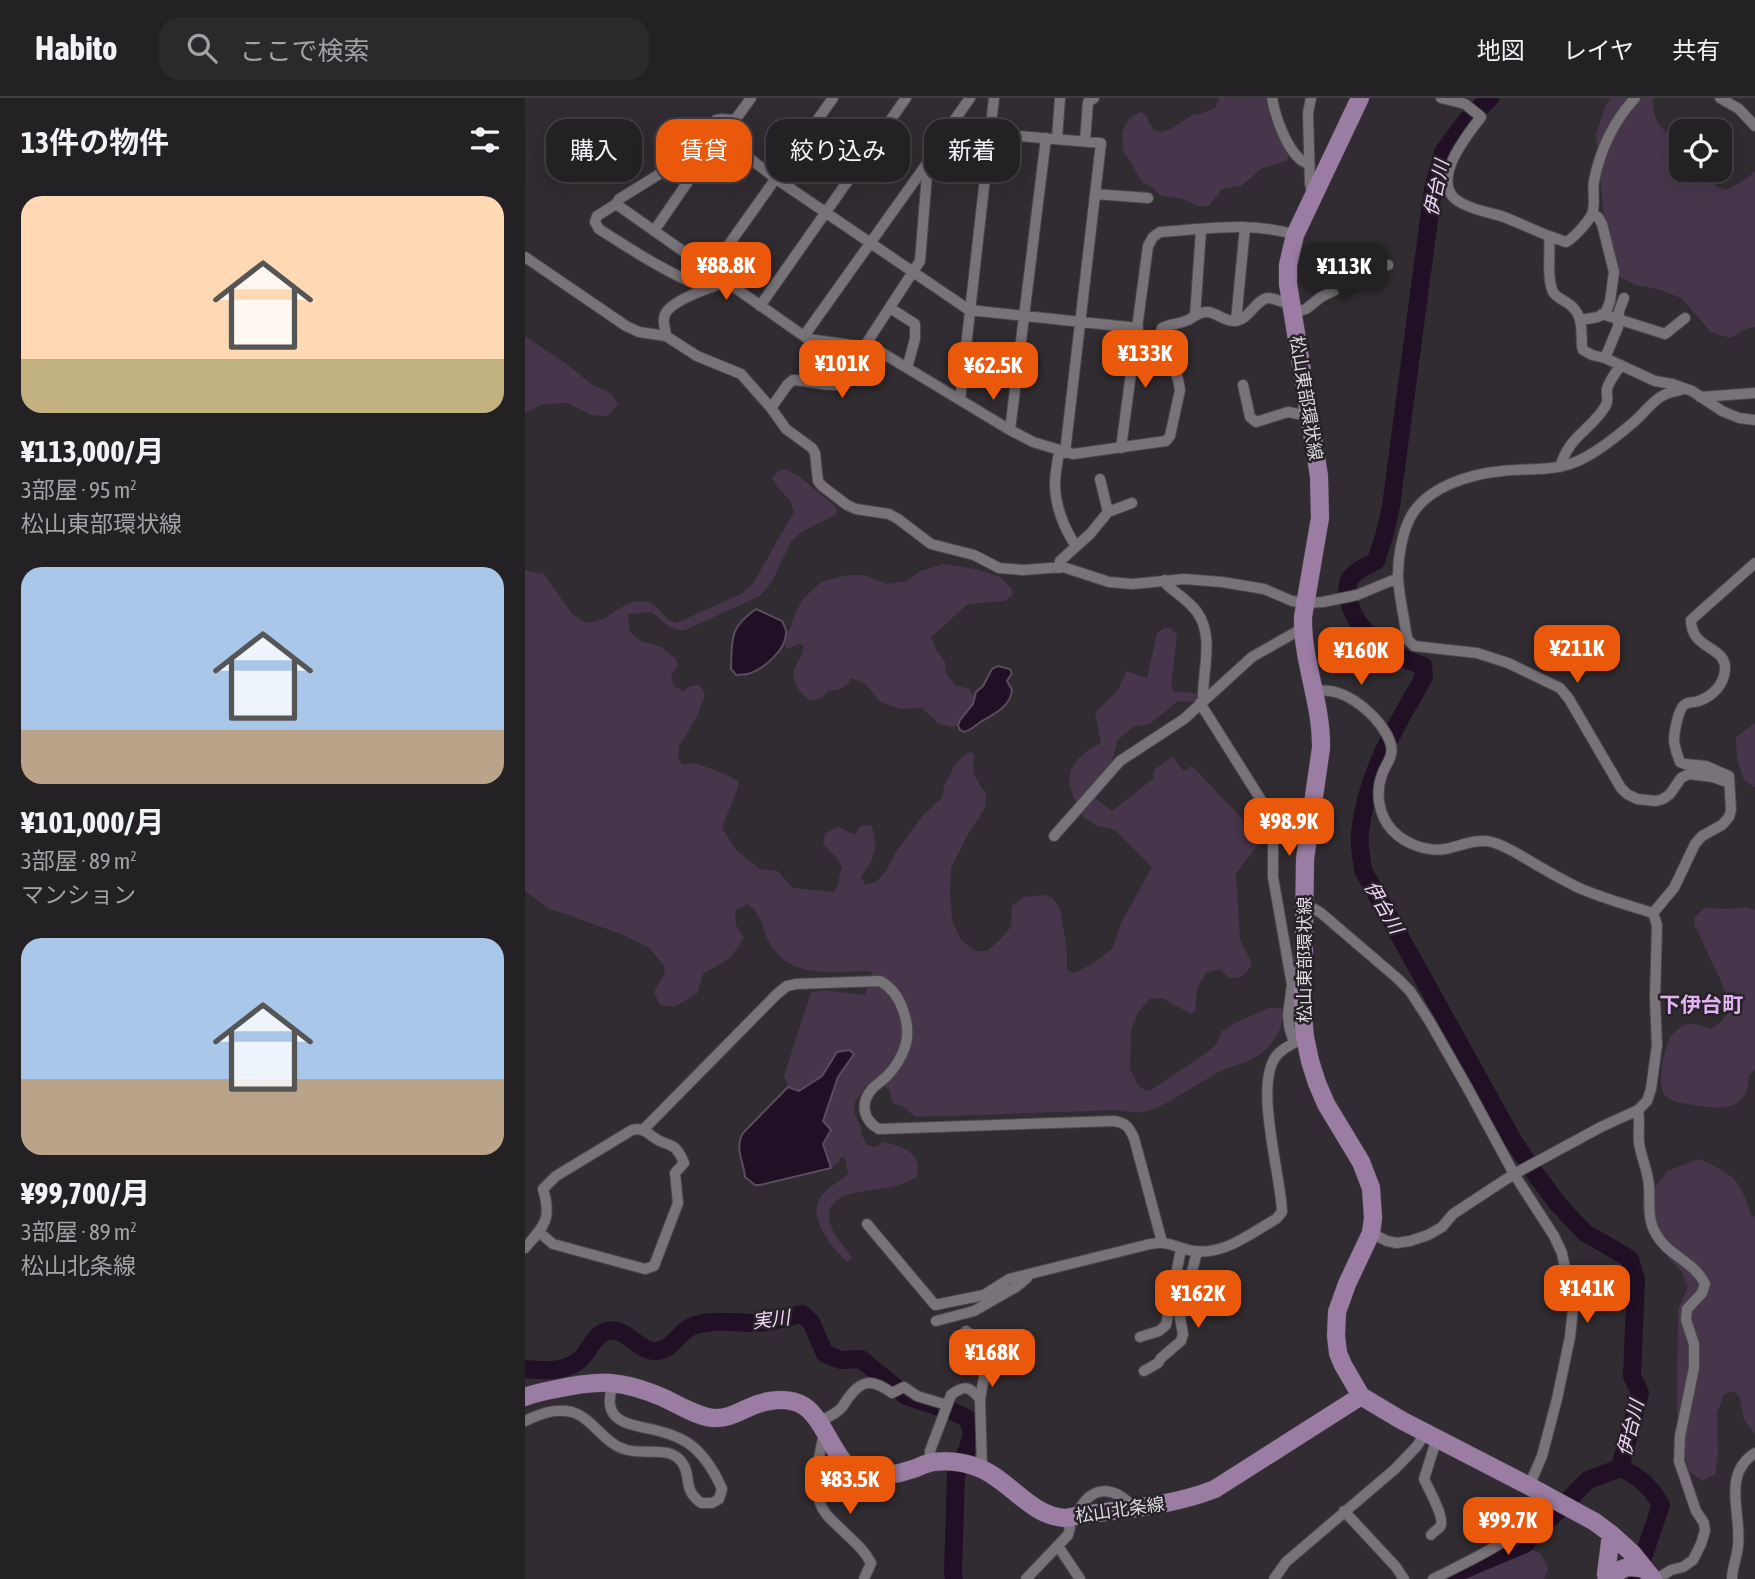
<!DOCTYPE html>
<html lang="ja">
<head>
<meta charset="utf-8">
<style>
	:root { --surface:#242125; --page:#2c292d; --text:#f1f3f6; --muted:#a3a3a7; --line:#413e42; --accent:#ea580c }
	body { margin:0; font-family:"Asap Condensed","Noto Sans JP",sans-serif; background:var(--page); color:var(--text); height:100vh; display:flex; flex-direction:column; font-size:26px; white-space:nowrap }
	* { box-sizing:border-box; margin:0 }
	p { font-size:23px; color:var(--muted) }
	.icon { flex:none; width:38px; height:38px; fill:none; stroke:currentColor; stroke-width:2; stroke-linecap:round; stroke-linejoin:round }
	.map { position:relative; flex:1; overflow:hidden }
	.details { display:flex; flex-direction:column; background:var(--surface); width:525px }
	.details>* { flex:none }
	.banner { position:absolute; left:21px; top:21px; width:665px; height:63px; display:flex; gap:14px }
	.tools { position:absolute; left:1144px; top:21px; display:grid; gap:14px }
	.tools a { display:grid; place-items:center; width:63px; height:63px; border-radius:14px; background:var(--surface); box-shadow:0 7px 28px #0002,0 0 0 2px var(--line); font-size:35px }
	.price { position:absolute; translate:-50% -60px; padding:0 16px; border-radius:14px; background:var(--accent); color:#fff; font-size:23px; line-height:46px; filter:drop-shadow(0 2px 4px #0008) }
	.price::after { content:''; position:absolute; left:50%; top:42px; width:21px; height:16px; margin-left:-10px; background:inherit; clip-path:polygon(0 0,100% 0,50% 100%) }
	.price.active { background:#222; color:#fff }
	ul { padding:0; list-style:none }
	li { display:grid; align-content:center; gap:14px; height:371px; padding:0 21px }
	li span { display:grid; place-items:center; height:217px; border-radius:21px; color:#555 }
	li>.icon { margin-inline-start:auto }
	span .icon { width:126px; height:126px; fill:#fffc; stroke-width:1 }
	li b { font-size:30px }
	h2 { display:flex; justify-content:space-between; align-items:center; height:84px; padding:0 21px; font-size:30px }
	.tag { padding:0 24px; border-radius:21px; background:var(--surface); box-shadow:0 7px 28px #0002,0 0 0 2px var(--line); font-size:24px; line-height:63px }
	.tag.active { background:var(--accent); color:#fff }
	header { display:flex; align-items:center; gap:42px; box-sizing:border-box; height:98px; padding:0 35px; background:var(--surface); border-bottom:2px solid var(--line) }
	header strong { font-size:33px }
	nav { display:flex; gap:38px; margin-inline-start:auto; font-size:24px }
	.search { width:490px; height:63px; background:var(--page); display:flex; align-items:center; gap:18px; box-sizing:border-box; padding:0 24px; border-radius:21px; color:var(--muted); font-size:26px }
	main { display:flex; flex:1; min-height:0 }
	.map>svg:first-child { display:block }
</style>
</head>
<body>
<header>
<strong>Habito</strong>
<div class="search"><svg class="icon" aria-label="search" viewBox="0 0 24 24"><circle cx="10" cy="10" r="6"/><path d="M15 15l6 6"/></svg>ここで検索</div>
<nav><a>地図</a><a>レイヤ</a><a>共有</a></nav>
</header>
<main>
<section class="details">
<h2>13件の物件<svg class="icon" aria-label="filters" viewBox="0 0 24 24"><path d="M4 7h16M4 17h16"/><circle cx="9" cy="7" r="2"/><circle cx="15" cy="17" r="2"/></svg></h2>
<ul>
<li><span style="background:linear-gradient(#ffd9b3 75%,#c2b280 0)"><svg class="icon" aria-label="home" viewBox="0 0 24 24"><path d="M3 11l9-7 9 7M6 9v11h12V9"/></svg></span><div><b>¥113,000/月</b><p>3部屋 · 95 m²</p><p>松山東部環状線</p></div></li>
<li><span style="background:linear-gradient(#a9c7e8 75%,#b9a48a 0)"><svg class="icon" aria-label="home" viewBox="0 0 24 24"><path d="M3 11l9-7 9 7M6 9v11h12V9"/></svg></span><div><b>¥101,000/月</b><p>3部屋 · 89 m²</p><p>マンション</p></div></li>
<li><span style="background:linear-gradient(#a9c7e8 65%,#b9a48a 0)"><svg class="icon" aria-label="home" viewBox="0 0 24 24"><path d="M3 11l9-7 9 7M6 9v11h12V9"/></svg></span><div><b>¥99,700/月</b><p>3部屋 · 89 m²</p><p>松山北条線</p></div></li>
</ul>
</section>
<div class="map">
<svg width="1230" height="1481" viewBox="0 0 1230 1481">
	<rect width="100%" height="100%" fill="#302c31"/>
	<path fill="#47364b" d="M694,0H741L746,23L763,54V62L736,71L716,88L697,91L684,108H673L658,101L635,97L627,89L618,85L598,52L597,34L604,21L615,14L619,15L629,32L635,34L644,32L667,17L677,16L691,9Z
		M1085,0H1129C1124,23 1142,35 1157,50V72H1177L1191,88L1201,92L1221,81L1230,73V229L1224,230L1205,240L1186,234L1156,200L1133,191L1110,187L1095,178L1087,157L1079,120L1071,36L1080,9Z
		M0,238L43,267L66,286L86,295L93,306L83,318L66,317L43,305L19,306L0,315Z
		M259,371L275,379L311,409L312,416L278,433L266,443L247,484L235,498L158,533L144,529L127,514L103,516L105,534L115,543L136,549L151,561L152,568L146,577L149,588L158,593L166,588L174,587L180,596L172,619L154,648L153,660L158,666L170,665L200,676L214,684C210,701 202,714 197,730L212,753L235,771L253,773L268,790L309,794C315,786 313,779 317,770L311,759L298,746L300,736L313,728L321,733L330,737L335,728L346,727C355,749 349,761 336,779L340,787L351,784L361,773L371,754L398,717L417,700L419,688L429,669L438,658L445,654L450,657C445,675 451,681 461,695L460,710L442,738L426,770L425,795L427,822L436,842L450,853H462L474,843L486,829L487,808L498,799L519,797L527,800L535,810L542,854V872L549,875L569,865L588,850L596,825L627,769L590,732L572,728L558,719L554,708L549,700L544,686L546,672L553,661L563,652L576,645L570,615L592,593L602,573L622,580L632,535L639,530H646L652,537L646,588L650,594L673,595L675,601L668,604L653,603L626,625L608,629L593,642L583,676L571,701L587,713L628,681L629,672L647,659L659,673L667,668L728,732L738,733L739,740L711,775L715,842L727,865C722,877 717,880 704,880L695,871L681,875L672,891L670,913L666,916L637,900L624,901L612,916L606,933L605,971L614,989L625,993L684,953L693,944L697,933L710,925L744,910H757C761,929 747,949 731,959C722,965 710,967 700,971C676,982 643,1009 618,1014C610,1015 599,1013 591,1012L390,1019L379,1009L368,1005L364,992L359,987L341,988L330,1004L329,1015L336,1029L337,1037L342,1047L350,1049L359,1044C372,1047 390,1052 393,1067C394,1071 392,1075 392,1079C383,1083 375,1087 366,1089C346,1093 296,1093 305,1124C309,1141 321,1147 327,1161L322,1164C307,1149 280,1118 297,1097C304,1088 315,1084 323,1075L321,1063L319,1059L315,1060L314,1065L306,1070L298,1045V1023L313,979L312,954L297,978L273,993L263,989L259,978L286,895L296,892L340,897L348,876L344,873C308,873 264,882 244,844C239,835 237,822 231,814C229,811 226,809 223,806L210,812L211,827L219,840L205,860L178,876L172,896L149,909L135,907L129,894L140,875L138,866L123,849L96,836L23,810L0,793V472L19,476L47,516L61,525C67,524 73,523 78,521C91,514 108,497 125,505C135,509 140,522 151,525L216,496L227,487L269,414L265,402L253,390L247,380L252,374Z
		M419,466L450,471L475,479L487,491L488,497L479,503L443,506L406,539L412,553L420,564L421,575L430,587L444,591L449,599L448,606L433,627L427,629L413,625L397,610L375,611L356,604L340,586L327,580L321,588L312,592L303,593L297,600L285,603C275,595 264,582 270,569C274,561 278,558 278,548L273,546L262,551L259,545L261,535L266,529L268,521L277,502L296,484L323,477H340L362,486L382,483L395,473Z
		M1230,625V689H1229L1219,682L1212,661L1211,639Z
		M1221,809L1230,812V971L1224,977C1223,1013 1197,1012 1169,1007C1158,1005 1146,1005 1139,996C1132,986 1139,948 1146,938C1151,933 1157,927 1164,926C1171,925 1179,929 1185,931L1196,924L1202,916L1204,905L1194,879L1169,826L1170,819L1179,810L1205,811Z
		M1174,1061C1209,1077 1214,1079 1226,1117L1230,1119V1337L1219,1321L1215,1301L1209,1293L1199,1296L1192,1315L1193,1354L1190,1376L1177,1383L1163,1372L1152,1314L1153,1212L1163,1188L1156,1173L1129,1143L1117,1108L1142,1073Z
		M1007,1452L1016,1456L1023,1471L1019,1481H937L999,1454Z"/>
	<path fill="#210f26" stroke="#594c5d" stroke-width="2" d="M231,511L257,523C259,527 261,530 261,534C262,551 238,572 223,576C219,577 215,576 211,577L206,571C207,541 204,530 231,511Z
		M473,568L485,571L487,575L482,583L487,592C485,610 468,616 454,625C449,629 446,632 439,634L435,632L433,627L435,622L448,606L451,594L458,588L467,571Z
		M324,952L329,956L313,979L298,1023L306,1032L298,1046L306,1070L235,1087H230L220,1079C219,1064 209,1050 218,1035L263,989L274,993L297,978L312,954Z"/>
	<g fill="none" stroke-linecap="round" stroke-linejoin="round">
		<path stroke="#210f26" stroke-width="18" d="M965,0L941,23L918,54L908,91L866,408L860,435L851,463C844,467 833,471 828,477C822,482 822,490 823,497C828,534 865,557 898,568L899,579C870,630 842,674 835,734C833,746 837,760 838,772L989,1044L1012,1078L1033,1106L1059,1134L1105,1161L1111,1182L1107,1278L1115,1295L1095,1370
			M0,1271C20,1273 46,1275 60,1256C66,1248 71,1236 82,1233C101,1228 113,1254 131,1253C150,1251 154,1232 170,1227C193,1221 207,1225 229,1225C245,1225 262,1219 277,1216L286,1224L300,1256L316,1262L336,1261L381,1298L429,1314L443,1321L447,1336L443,1350L431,1376L428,1475L429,1481
			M1095,1370C1114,1378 1126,1389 1136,1407L1112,1477V1481
			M917,1481L1000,1446L1063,1382L1095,1370"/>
		<g stroke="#4b474c" stroke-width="12">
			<path id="street" d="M747,0C750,18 764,61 784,66
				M786,0L783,15L785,85L786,90L790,96
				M916,0L940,6L956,19C942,37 904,84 933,103C946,112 964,114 979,119C994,125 1009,132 1024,138C1026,154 1021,178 1028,194C1031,199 1036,201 1041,204C1059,215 1056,230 1057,249L1058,252L1067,257L1080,260L1130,283L1147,286L1167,293L1197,313L1214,320L1230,322
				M1195,0L1214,11L1230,28
				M532,41L535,0
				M560,43L563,4L569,0
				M410,54L483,37L576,45L540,355
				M570,96L623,100
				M91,106L283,241L349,250L485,332L508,344L548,356L641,343L645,338L655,292L653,281L635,237L637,230C645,226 654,226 663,222C669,219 675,213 683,214C692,215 699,223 709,223C724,223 731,200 744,200C751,201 759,205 766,206
				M129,133L193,40L215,53L250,80L444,212L613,230
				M1024,138L1041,144C1049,140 1063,124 1067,116C1071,106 1067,93 1069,83C1075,53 1089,23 1110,0
				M0,159L101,228L114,234L141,238L172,258L216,276L246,310L261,331L287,350L290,355L293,383L297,388L322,407L331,411L364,416L373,421L406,446L449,457L474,470L498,472L538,469L584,484L608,486L659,481L697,484L739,491L767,503L781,505L798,504L832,497L873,480
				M185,173L308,0
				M182,191C142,175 110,154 74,131L70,124L72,118L91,106L94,101L167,56L191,22L197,21L210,22L226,0
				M235,208L381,0
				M365,210L390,226V241L382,270
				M767,215L781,211L796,199L810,192L834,176L863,167
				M1077,216L1140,236L1160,220
				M670,218L676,132
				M1056,222L1073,219L1081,214L1085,203L1089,174L1077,126L1073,119L1067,116
				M711,223L720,129
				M141,238C141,232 138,227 139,221C139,204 181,192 194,186L198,182
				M279,238L403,64L423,31L445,0
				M1080,260L1093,229L1094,213L1099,200
				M718,287L725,319L731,324L763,314L784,318
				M1159,291C1152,293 1145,294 1139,297C1128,302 1120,314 1111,322C1095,336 1074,353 1055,362C1030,374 1003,370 977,373C945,376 901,389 885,420C877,436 873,459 873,477C873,495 879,516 881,535L883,542L889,548L952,555L983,565L1035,590L1044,601L1096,690L1102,696L1112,701L1131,703L1138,701L1145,696L1156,680L1164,676L1188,679L1204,685
				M1175,299L1230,295
				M435,302L469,0
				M246,310L263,286L268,282C291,283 312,295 332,278L339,249L395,163L403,64
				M485,332L521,40
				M596,350L623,148L628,139L635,134C680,131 727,123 770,137
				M534,352C533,363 530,375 530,386C530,407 539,431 551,448
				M1035,369C1044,337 1067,332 1081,307C1084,301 1081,297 1082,291C1084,283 1091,274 1096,267
				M583,414L607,405
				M534,470L535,463L565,436L583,414L575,381
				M640,482L642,487C652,496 664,503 672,514C690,539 677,574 678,602
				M790,594C818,585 859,621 866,647C869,659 860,667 857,677C850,695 854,718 867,732C880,746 902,754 920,751C936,748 951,740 967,744C981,748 993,756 1005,763C1020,772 1036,781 1052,789C1076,800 1103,807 1128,815
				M675,605L743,713L748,732V779L767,887L763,917L764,928L769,945
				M529,738L595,663L659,621L727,559L778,530
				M781,806L796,815L872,880L885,893L905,924L942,989L989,1076L1029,1138L1037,1155L1048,1211L1045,1239L1032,1301L1017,1358L1004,1388
				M1128,815L1149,790L1170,746L1177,738L1197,727L1204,719L1206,712L1204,678L1181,668L1160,666L1155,664C1152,657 1150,650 1149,643C1149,635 1153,612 1159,607C1164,603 1168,605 1174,603C1188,598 1199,586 1200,572C1202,547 1166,553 1166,522L1230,465
				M1113,1012C1115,1023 1113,1034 1114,1045C1116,1059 1123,1073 1124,1088C1125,1105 1122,1121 1131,1136C1143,1158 1169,1163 1180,1186L1177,1195L1162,1211L1161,1222L1169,1246V1270L1155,1338L1154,1363L1171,1413L1179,1425L1180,1433L1176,1446L1168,1462L1158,1469L1146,1472L1132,1481
				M118,1032L252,896L262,888L271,886L355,883C366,889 374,900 378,912C382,923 384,937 380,949C377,958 370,970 363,977C358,982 352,986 347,991C334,1006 339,1023 354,1031L589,1023C601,1025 604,1029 609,1040L637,1144
				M342,1126L410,1207L459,1197L484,1181L625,1146C629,1146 633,1144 637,1145C646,1145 658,1152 669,1153C700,1157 726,1135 751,1121L757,1114C756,1077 728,985 752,957C759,949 771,944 780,939
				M846,1135L862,1143L872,1145L885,1143L903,1137L917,1129L928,1116L989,1076L1076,1029L1113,1012L1122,1003L1126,991L1132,947L1130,901L1132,827L1128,815
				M0,1150C20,1127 27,1121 18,1091L31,1078L107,1032C119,1029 124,1037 133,1042C138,1045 145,1046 150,1050C154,1054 157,1060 159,1065L150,1075L153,1105L129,1168L120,1171L28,1146L14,1134
				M411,1223L449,1213L491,1189L502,1180
				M441,1233L453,1242L459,1279L455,1301
				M615,1239L634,1233L641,1227L656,1151
				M619,1273L633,1265L636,1260L656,1243L658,1236L655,1220L672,1154
				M0,1323C15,1316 29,1310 47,1314C66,1319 79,1345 99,1351C116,1358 143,1347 156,1363C168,1378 156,1390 176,1405H187L194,1401L197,1391C189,1372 175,1350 156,1341C148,1337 138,1334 130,1332C114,1328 88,1327 85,1307C84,1300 86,1292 88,1285
				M293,1324C301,1320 312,1316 317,1309C319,1307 322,1301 324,1299C338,1280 349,1282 367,1295L379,1289L392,1298L422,1307
				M299,1335C294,1360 284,1394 301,1416C306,1422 312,1427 317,1432C329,1444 338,1450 346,1465L339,1481
				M405,1364V1353L426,1297C440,1286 445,1289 455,1301L457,1371
				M819,1413L871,1469L879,1481
				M551,1418C564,1388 587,1385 609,1410
				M906,1437C906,1436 914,1430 915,1429C921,1421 903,1390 899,1381L912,1340
				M533,1448L555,1481
				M501,1481L543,1437L545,1430L540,1420
				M749,1481L761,1464L870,1371L892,1348L901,1334
				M908,1481C946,1462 1003,1437 1026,1400
				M1207,1481C1207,1470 1212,1459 1213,1448C1217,1416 1196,1377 1230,1355"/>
		</g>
		<g stroke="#4b474c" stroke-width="19">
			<path id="primary" d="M835,0L770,137L763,167V186L794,378L795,420L778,519C777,564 797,605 796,650L780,761L778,918L780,939L785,963L792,985L801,1006L836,1064L846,1090L848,1120L846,1135L822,1186L812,1214L811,1238L813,1255L818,1267L836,1298L876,1322L1004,1388L1070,1424L1086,1436L1107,1455L1128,1481
				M0,1299C10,1295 20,1293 31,1291C75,1281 97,1282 139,1300C154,1307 171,1318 188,1320C202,1321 211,1315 223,1310C239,1302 263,1298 279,1308C301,1322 311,1370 336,1377C350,1381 374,1376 388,1371C394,1369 401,1365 408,1364C423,1362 440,1364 454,1370C485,1382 505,1418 540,1420C590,1411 642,1410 690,1391L836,1298
				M1082,1481L1081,1476L1086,1436
				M1088,1481C1094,1467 1107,1468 1120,1471"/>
		</g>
		<use href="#street" stroke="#787379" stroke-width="10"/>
		<use href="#primary" stroke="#9b7da4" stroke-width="18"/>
	</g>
	<g text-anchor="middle" stroke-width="5" stroke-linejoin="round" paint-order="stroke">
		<g font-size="18" fill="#dcdadd" stroke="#262227">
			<text transform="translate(781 300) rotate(81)" y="6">松山東部環状線</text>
			<text transform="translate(780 862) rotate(-90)" y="6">松山東部環状線</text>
			<text transform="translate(595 1412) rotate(-8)" y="6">松山北条線</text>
		</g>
		<g font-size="19" font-style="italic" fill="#f4d4fc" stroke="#262227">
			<text transform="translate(911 90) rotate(-78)" y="7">伊台川</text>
			<text transform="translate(859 809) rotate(60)" y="7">伊台川</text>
			<text transform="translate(246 1221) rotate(-7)" y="7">実川</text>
			<text transform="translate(1105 1330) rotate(-76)" y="7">伊台川</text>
		</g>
		<g font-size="21" font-weight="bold" fill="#e2b2f0" stroke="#262227">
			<text x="1176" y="914">下伊台町</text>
		</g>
	</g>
</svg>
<div class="tools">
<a><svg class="icon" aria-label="locate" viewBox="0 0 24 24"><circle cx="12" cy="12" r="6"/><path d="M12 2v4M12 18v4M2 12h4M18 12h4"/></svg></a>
</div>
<b class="price" style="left:201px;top:204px">¥88.8K</b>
<b class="price active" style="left:819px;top:205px">¥113K</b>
<b class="price" style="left:620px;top:292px">¥133K</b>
<b class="price" style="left:317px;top:302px">¥101K</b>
<b class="price" style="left:468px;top:304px">¥62.5K</b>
<b class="price" style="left:1052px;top:587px">¥211K</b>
<b class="price" style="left:836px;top:589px">¥160K</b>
<b class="price" style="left:764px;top:760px">¥98.9K</b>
<b class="price" style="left:1062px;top:1227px">¥141K</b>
<b class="price" style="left:673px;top:1232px">¥162K</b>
<b class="price" style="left:467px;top:1291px">¥168K</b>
<b class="price" style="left:325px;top:1418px">¥83.5K</b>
<b class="price" style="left:983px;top:1459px">¥99.7K</b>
<div class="banner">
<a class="tag">購入</a>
<a class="tag active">賃貸</a>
<a class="tag">絞り込み</a>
<a class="tag">新着</a>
</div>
</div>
</main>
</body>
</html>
